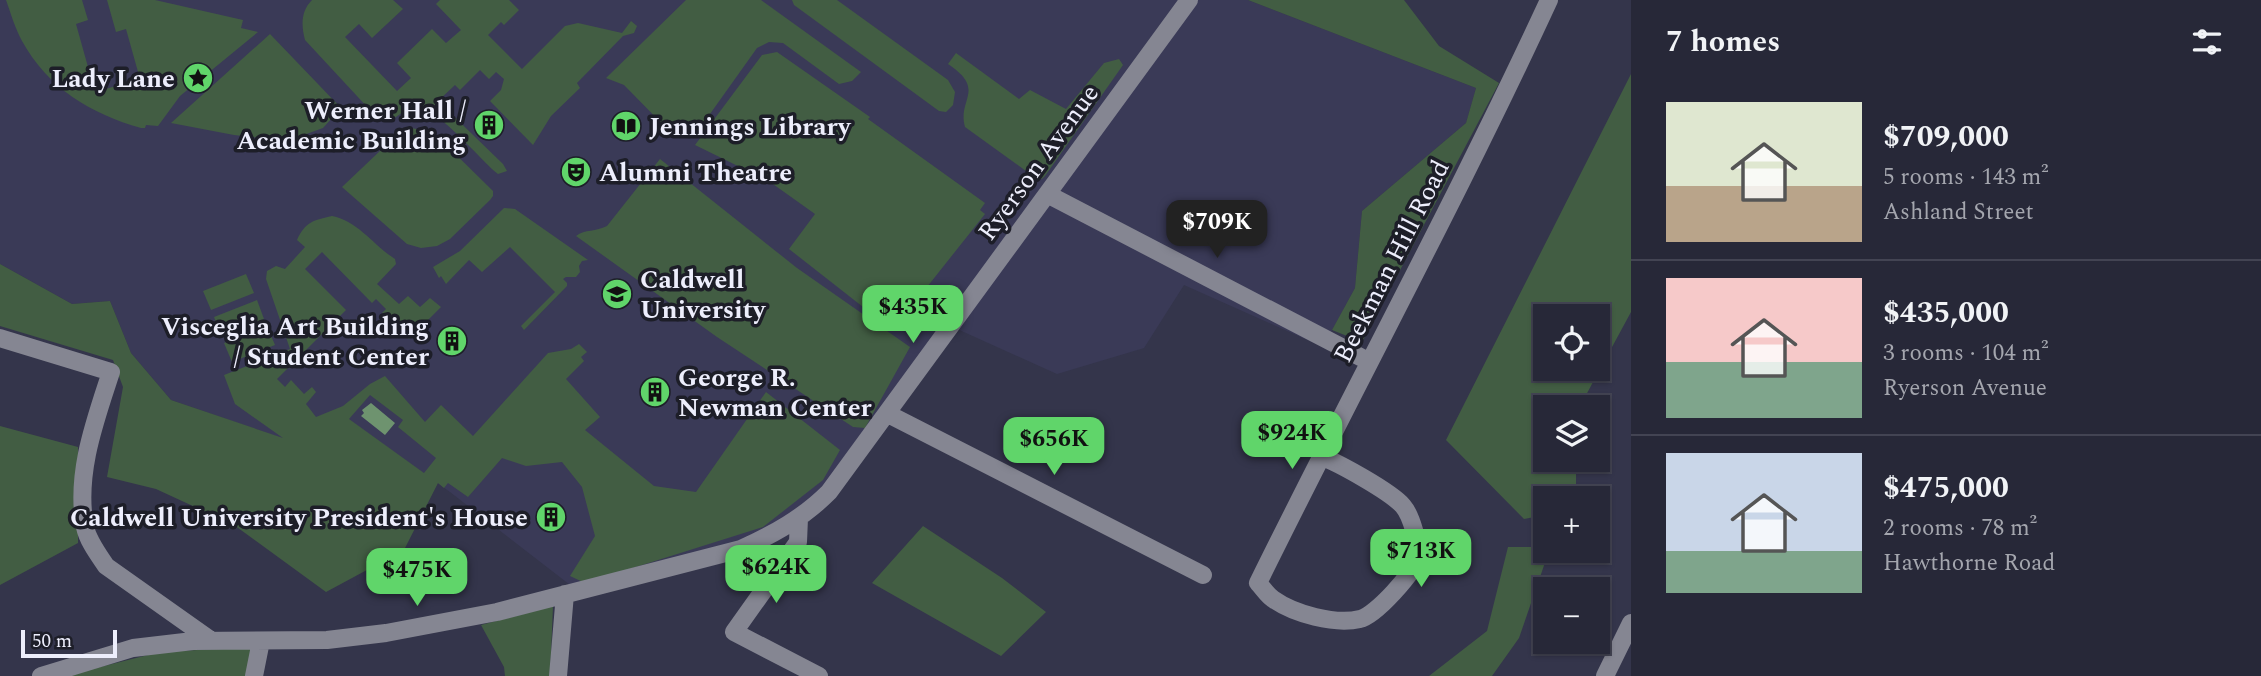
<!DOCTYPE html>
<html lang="en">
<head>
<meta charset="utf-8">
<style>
	:root { --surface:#272838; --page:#2f3040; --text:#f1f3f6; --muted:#a4a6ae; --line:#434453; --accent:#60d56a }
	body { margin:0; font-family:Spectral,serif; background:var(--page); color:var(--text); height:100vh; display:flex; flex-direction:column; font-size:26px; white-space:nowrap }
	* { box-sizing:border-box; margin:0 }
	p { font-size:23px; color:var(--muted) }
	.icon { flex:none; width:38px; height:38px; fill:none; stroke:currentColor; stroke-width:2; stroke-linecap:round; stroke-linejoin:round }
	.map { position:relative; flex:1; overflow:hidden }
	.panel { display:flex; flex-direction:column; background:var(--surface); width:630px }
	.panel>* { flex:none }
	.fabs { position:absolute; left:1533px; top:304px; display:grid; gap:14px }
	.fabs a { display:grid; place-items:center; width:77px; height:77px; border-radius:0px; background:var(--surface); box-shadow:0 2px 5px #0004,0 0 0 2px var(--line); font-size:35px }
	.scale { position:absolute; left:21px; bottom:18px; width:96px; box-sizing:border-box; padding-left:7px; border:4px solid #edeefc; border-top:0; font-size:19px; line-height:24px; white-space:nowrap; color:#edeefc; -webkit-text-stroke:5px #1d1e28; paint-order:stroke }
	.price { position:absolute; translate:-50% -60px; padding:0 16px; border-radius:14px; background:var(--accent); color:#111; font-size:23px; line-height:46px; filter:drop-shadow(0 2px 4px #0008) }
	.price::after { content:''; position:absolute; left:50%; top:42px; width:21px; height:16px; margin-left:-10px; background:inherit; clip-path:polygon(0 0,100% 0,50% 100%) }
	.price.on { background:#222; color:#fff }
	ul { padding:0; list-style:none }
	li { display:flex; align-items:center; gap:21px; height:175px; padding:0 35px }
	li+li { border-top:2px solid var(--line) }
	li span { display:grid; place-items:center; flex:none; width:196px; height:140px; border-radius:0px; color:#555 }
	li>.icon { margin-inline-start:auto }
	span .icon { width:84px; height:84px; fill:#fffc; stroke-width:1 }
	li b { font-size:30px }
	h2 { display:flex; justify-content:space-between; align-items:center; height:84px; padding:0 35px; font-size:30px }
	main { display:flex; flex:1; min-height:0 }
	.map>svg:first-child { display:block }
</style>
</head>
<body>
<main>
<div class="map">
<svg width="1631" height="676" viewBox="0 0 1631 676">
	<rect width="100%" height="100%" fill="#34354b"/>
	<path fill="#3a3a57" d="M0,0H1248L1476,88L1466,123L1362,211L1355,288L1323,347L1184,285L1144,348L1057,374L944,323L809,504L747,541L574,588L450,492L349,420L287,440L171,400L131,353L110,301L72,304L0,264Z"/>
	<path fill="#425d43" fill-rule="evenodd" d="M6,0H82L88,20L76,24L95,92L140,79L126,29L116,32L107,0H155L243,20L241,28L258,32L180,96L158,126L146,125L145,128H141C91,114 48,88 22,41C15,28 11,14 6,0Z
		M312,0H393L403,9L372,38L359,24L345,37L397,91L411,78L397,63L432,29L446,43L461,30L436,4L440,0H509L519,10L504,25L501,22L488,35L522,69L565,26L578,23L622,33L631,21L637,26L634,33L623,36L577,83L580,88L551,116L533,145L490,101L501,90L504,79L496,72L489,79L480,70L460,90L455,85L438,101L503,164L507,171L498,174C480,160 434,103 414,107C405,108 399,117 390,120L379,117L369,109L305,40C301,25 301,11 312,0Z
		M686,0H761L861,72L852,81L839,84L783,43L769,42L757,48L700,128L675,137L624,85L606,78Z
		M792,0H837L948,80L955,92L953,105L946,112L939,111L794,5Z
		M1248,0H1404L1439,46L1499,83L1362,342L1332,330L1355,288L1362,211L1466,123L1476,88Z
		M270,34L341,108L323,128L287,141L234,135L171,123Z
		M777,52L870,117L868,119L985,203L980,210L985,214L900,321L886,325L789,249L815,214L752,169L746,170L695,145L762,55Z
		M956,53L1019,99L1030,90L1066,109L1104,63L1119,59L1123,65L1045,176L1042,179H1037L965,127C957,99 987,90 948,64Z
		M1631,74V312L1579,408H1545V460H1576V499H1545V515L1524,519L1446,440ZM1545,317H1598V369H1545Z
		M411,128L433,132L493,191V196L490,200L450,239L437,246L421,248L407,244L342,187L401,131Z
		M660,159L797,268L910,347L865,428L853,427L717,337L576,236C585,229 596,232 607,226Z
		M504,208L515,209L588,260L582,261L579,266L580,272L576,277H566L563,279L567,283V286L524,330L521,326L555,292L510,247L482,272L469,260L446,284L441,276L439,278L433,267L460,251Z
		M332,216C358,221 373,245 395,259L396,264L377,284L399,304L408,296L420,307L430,298L441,307L409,339L382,313L386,309L376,299L372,303L322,252L305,269L346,310L277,379L285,387L291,380L304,394L312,387L316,392L306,404L316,417L343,406L370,384L385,376L425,422L441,405L473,436L548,353L571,349L579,344L587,352L581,357L584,361L566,379L600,417L585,430L654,486L696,492L766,392L840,450L823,480L763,527L585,583L570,576L595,536L582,487L562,462L526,466L502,458L468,497L448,483L444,488L438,483L404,550L326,592L234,525L156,489L107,477L123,387L113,360L0,326V264L72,304L110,301L131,353L171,400L283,438L235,404L224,375L290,349L266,279L267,271L276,266L285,269L305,247L297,240C305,222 314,220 332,216ZM370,395L403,420L398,427L436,458L424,473L349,419Z
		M246,274L254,293L211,310L203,291Z
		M257,300L264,319L221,336L214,317Z
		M267,326L275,345L232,362L224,343Z
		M0,426L78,447V543L0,585Z
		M923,526L1002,578L1046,612L1001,656L872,583Z
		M1508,547H1545V551H1549L1519,638L1492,676H1429L1487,631Z
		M553,606L550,676H505L504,667L481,625Z
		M253,647L246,676H64L160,652Z"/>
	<path fill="#6e936f" d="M371,403L395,423L385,435L361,416L364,413L362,410Z"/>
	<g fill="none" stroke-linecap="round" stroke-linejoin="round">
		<path stroke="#858692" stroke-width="18" d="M1047,194L1368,361
			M0,338L111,372C95,421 75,474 85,527C88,541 98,554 106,566L212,641
			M888,414L1203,575
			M1320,456C1339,463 1391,492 1403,506C1411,515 1420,546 1418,557C1415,572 1375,616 1360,619C1335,625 1294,614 1273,599C1267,595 1263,588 1258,583C1354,388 1458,197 1549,0
			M799,518L798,542L734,632L819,676
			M41,676L133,648L193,641L327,640L386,633L497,612L741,549C774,534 803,518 829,492L1189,0
			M254,676L261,641
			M558,676L565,594
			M1605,676L1631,623"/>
	</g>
	<defs>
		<g id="sight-disc" transform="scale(1.575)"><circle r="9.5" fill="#60d56a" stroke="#1d1e28"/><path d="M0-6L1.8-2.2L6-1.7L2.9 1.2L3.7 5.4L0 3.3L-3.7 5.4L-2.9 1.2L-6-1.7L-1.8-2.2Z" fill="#111"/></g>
		<g id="building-disc" transform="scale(1.575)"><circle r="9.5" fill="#60d56a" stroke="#1d1e28"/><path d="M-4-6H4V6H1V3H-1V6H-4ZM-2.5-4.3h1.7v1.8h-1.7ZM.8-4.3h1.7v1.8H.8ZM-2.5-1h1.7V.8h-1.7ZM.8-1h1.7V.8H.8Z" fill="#111"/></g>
		<g id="library-disc" transform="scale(1.575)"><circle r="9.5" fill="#60d56a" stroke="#1d1e28"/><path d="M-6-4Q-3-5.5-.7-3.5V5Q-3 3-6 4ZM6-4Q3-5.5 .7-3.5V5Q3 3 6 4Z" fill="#111"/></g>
		<g id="theatre-disc" transform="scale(1.575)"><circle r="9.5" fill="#60d56a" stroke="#1d1e28"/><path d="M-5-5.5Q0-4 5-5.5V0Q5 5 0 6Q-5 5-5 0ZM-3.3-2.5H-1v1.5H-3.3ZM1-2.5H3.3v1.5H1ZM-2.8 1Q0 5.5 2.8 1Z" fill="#111"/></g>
		<g id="university-disc" transform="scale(1.575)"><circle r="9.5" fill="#60d56a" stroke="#1d1e28"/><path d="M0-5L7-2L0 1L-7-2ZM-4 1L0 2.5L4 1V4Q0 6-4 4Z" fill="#111"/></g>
	</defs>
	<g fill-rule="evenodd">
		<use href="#sight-disc" x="198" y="78"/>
		<use href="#building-disc" x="489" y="125"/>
		<use href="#library-disc" x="626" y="126"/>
		<use href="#theatre-disc" x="576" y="172"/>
		<use href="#university-disc" x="617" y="294"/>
		<use href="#building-disc" x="452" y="341"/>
		<use href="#building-disc" x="655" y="392"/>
		<use href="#building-disc" x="551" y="517"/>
	</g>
	<g text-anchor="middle" stroke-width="7" stroke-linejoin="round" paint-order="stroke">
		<g font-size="26" font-weight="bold" fill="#edeefc" stroke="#1d1e28" text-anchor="end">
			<text x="175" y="87">Lady Lane</text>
			<text x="466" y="119">Werner Hall /<tspan x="466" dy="30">Academic Building</tspan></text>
			<text x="649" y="135" text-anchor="start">Jennings Library</text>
			<text x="599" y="181" text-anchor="start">Alumni Theatre</text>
			<text x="640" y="288" text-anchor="start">Caldwell<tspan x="640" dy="30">University</tspan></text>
			<text x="429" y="335">Visceglia Art Building<tspan x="429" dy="30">/ Student Center</tspan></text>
			<text x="678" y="386" text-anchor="start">George R.<tspan x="678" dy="30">Newman Center</tspan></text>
			<text x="528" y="526">Caldwell University President's House</text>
		</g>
		<g font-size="26" fill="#edeefc" stroke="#1d1e28">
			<text transform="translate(1038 162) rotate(-54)" y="9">Ryerson Avenue</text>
			<text transform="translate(1391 261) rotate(-63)" y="9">Beekman Hill Road</text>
		</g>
	</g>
</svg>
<div class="fabs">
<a><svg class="icon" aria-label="locate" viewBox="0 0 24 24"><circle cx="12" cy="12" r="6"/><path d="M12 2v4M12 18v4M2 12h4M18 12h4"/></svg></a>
<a><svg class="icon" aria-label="layers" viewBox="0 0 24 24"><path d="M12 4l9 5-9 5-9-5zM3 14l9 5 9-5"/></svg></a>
<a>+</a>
<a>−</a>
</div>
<div class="scale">50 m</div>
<b class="price on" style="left:1217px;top:260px">$709K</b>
<b class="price" style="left:913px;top:345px">$435K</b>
<b class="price" style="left:1292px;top:471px">$924K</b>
<b class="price" style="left:1054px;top:477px">$656K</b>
<b class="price" style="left:1421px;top:589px">$713K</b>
<b class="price" style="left:776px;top:605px">$624K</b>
<b class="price" style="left:417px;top:608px">$475K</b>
</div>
<section class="panel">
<h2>7 homes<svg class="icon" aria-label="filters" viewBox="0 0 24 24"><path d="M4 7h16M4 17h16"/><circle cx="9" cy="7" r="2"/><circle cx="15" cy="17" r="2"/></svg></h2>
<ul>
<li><span style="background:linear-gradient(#dfe7d0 60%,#b9a48a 0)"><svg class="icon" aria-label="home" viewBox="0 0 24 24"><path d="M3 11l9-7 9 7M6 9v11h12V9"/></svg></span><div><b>$709,000</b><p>5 rooms · 143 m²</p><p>Ashland Street</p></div></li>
<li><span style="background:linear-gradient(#f6c9c9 60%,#7fa58c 0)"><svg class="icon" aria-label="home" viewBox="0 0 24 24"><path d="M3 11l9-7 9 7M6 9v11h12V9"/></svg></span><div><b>$435,000</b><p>3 rooms · 104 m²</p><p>Ryerson Avenue</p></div></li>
<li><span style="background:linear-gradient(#c9d6e8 70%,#7fa58c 0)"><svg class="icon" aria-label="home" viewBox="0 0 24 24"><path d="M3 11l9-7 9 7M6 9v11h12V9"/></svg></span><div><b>$475,000</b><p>2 rooms · 78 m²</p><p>Hawthorne Road</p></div></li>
</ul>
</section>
</main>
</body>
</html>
